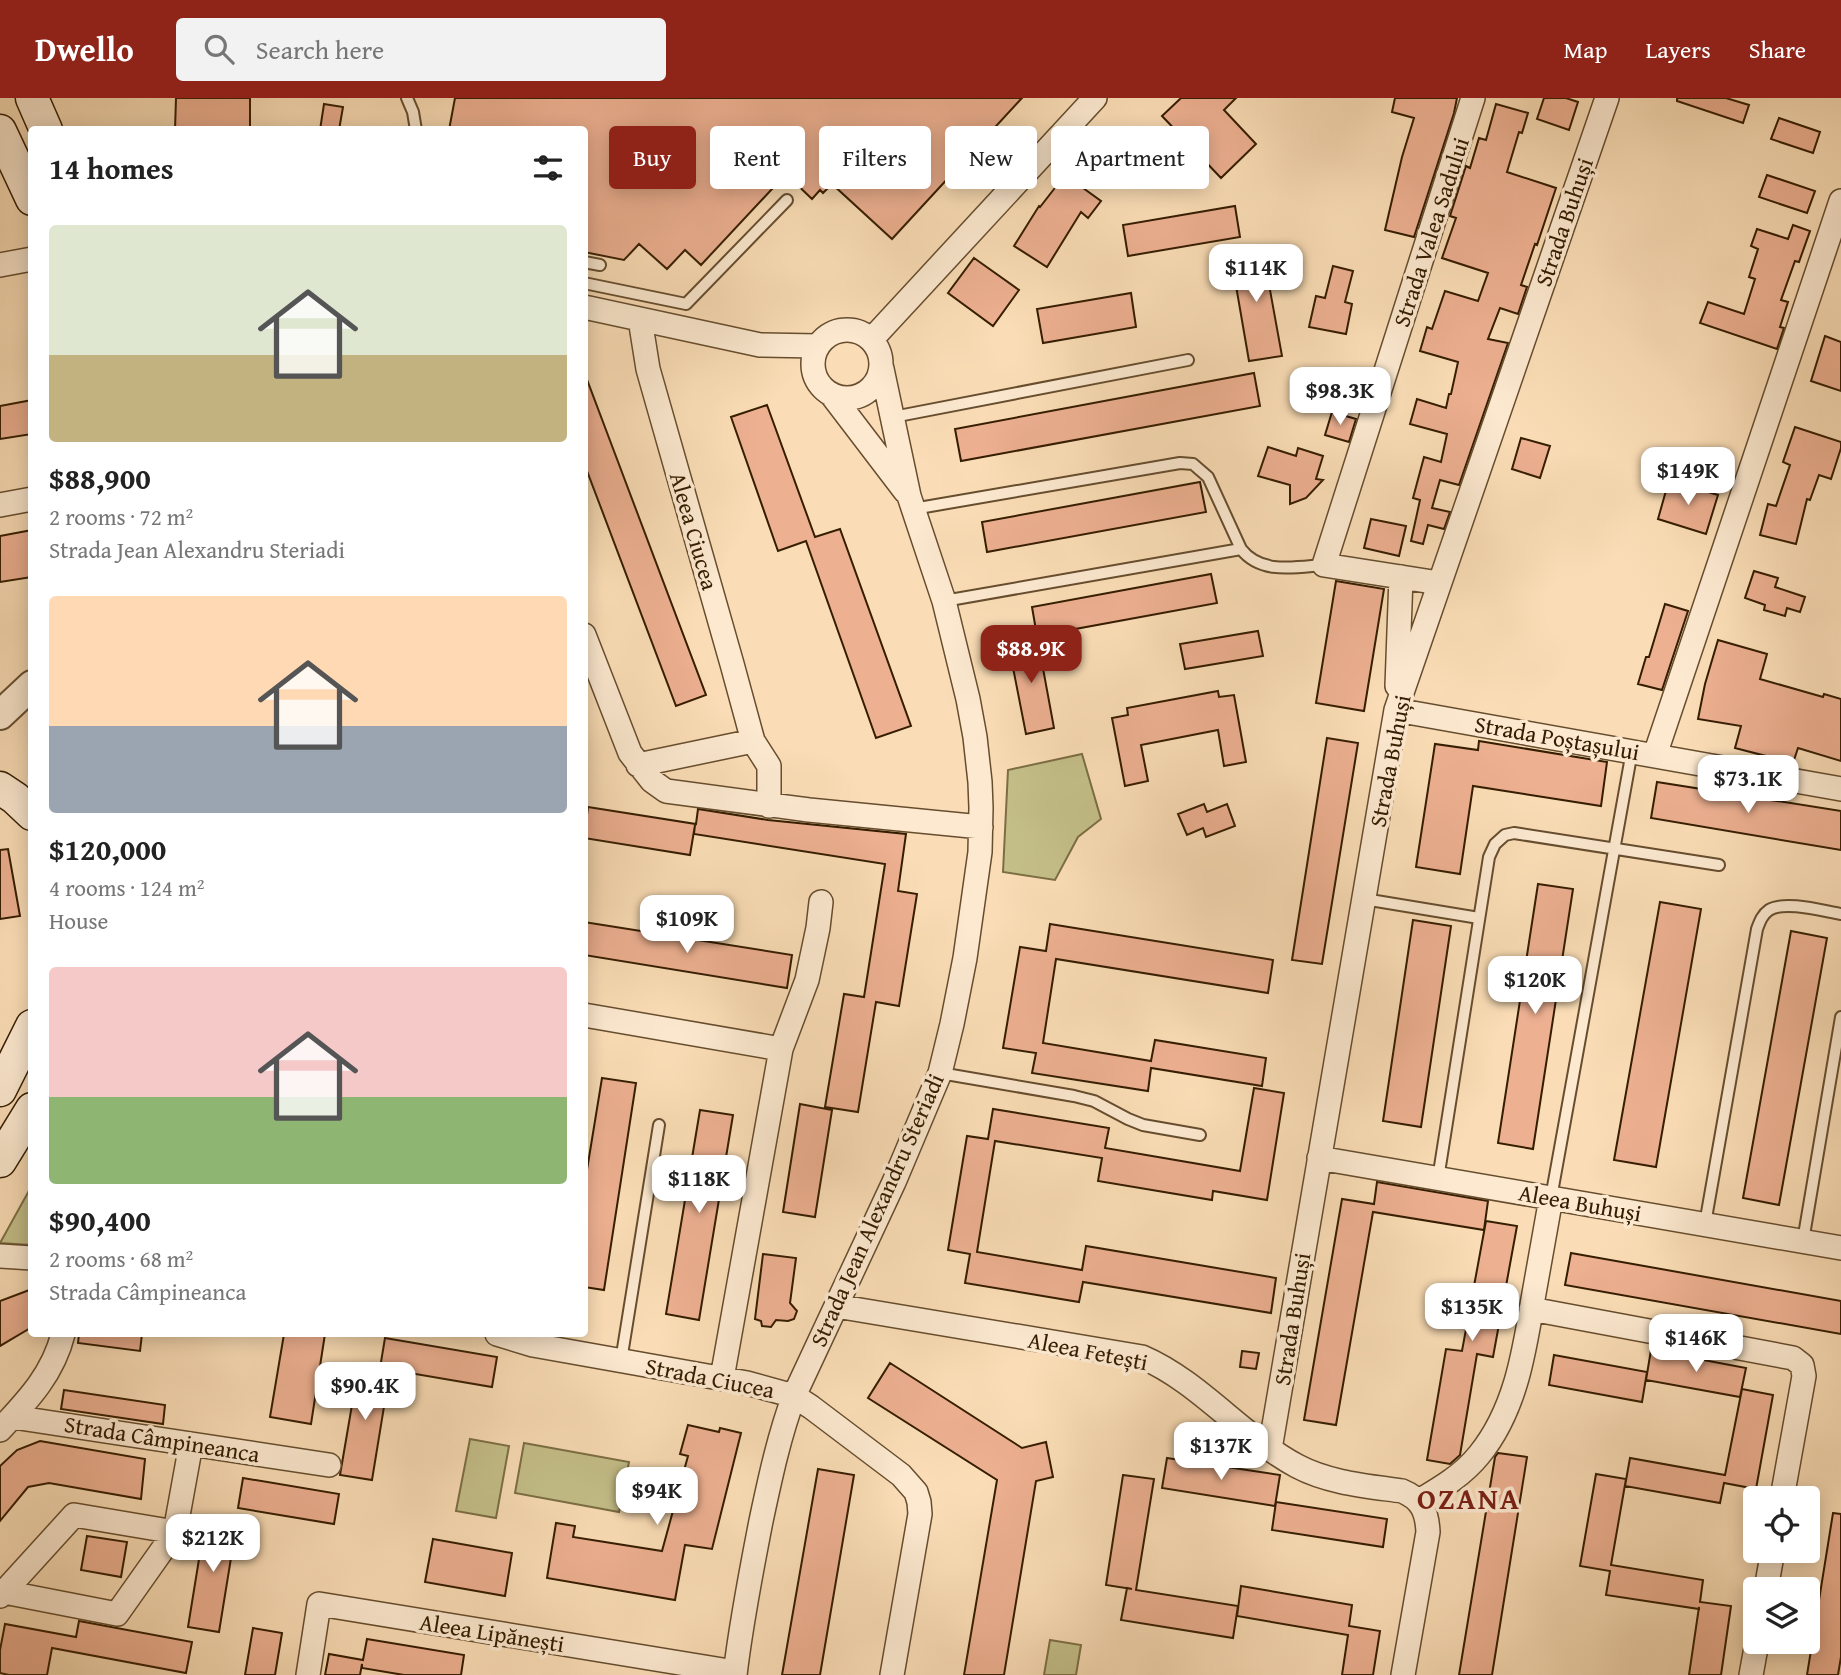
<!DOCTYPE html>
<html lang="en">
<head>
<meta charset="utf-8">
<style>
	:root { --surface:#fff; --page:#f2f2f2; --text:#222; --muted:#767676; --accent:#8f2418 }
	body { margin:0; font-family:"Gentium Book Plus",serif; background:var(--page); color:var(--text); height:100vh; display:flex; flex-direction:column; font-size:26px; white-space:nowrap }
	* { box-sizing:border-box; margin:0 }
	p { font-size:23px; color:var(--muted) }
	.icon { flex:none; width:38px; height:38px; fill:none; stroke:currentColor; stroke-width:2; stroke-linecap:round; stroke-linejoin:round }
	.map { position:relative; flex:1; overflow:hidden }
	.sheet { position:absolute; left:28px; top:28px; width:560px; height:1211px; display:flex; flex-direction:column; background:var(--surface); border-radius:7px; box-shadow:0 4px 18px #0003 }
	.sheet>* { flex:none }
	.banner { position:absolute; left:609px; top:28px; width:665px; height:63px; display:flex; gap:14px }
	.fabs { position:absolute; left:1743px; top:1388px; display:grid; gap:14px }
	.fabs a { display:grid; place-items:center; width:77px; height:77px; border-radius:7px; background:var(--surface); box-shadow:0 4px 18px #0003; font-size:35px }
	.price { position:absolute; translate:-50% -60px; padding:0 16px; border-radius:14px; background:#fff; color:#222; font-size:23px; line-height:46px; filter:drop-shadow(0 2px 4px #0008) }
	.price::after { content:''; position:absolute; left:50%; top:42px; width:21px; height:16px; margin-left:-10px; background:inherit; clip-path:polygon(0 0,100% 0,50% 100%) }
	.price.on { background:var(--accent); color:#fff }
	ul { padding:0; list-style:none }
	li { display:grid; align-content:center; gap:14px; height:371px; padding:0 21px }
	li span { display:grid; place-items:center; height:217px; border-radius:7px; color:#555 }
	li>.icon { margin-inline-start:auto }
	span .icon { width:126px; height:126px; fill:#fffc; stroke-width:1 }
	li b { font-size:30px }
	h2 { display:flex; justify-content:space-between; align-items:center; height:84px; padding:0 21px; font-size:30px }
	.chip { padding:0 24px; border-radius:7px; background:var(--surface); box-shadow:0 4px 18px #0003; font-size:24px; line-height:63px }
	.chip.on { background:var(--accent); color:#fff }
	header { display:flex; align-items:center; gap:42px; box-sizing:border-box; height:98px; padding:0 35px; background:var(--accent); color:#fff }
	header strong { font-size:33px }
	nav { display:flex; gap:38px; margin-inline-start:auto; font-size:24px }
	.search { width:490px; height:63px; background:var(--page); display:flex; align-items:center; gap:18px; box-sizing:border-box; padding:0 24px; border-radius:7px; color:var(--muted); font-size:26px }
	.map>svg:first-child { display:block }
</style>
</head>
<body>
<header>
<strong>Dwello</strong>
<div class="search"><svg class="icon" aria-label="search" viewBox="0 0 24 24"><circle cx="10" cy="10" r="6"/><path d="M15 15l6 6"/></svg>Search here</div>
<nav><a>Map</a><a>Layers</a><a>Share</a></nav>
</header>
<div class="map">
<svg width="1841" height="1577" viewBox="0 0 1841 1577">
	<rect width="100%" height="100%" fill="#faddb6"/>
	<filter id="stains"><feTurbulence type="fractalNoise" baseFrequency=".00286" numOctaves="4"/><feColorMatrix values="0 0 0 0 .2 0 0 0 0 .09 0 0 0 0 .02 0 0 0 .5 -.17"/></filter>
	<radialGradient id="worn" r=".72"><stop offset=".6" stop-color="#630" stop-opacity="0"/><stop offset="1" stop-color="#630" stop-opacity=".3"/></radialGradient>
	<path fill="#c4bf89" stroke="#7c6e44" stroke-width="2" d="M1082,656L1101,721L1078,739L1055,782L1003,774L1008,672Z
		M31,1089V1147L0,1145Z
		M470,1341L509,1348L496,1420L456,1413Z
		M524,1345L629,1364L619,1414L515,1395Z
		M1050,1542L1081,1547L1076,1577H1044Z"/>
	<path fill="#edb091" stroke="#351d00" stroke-width="2" d="M176,0H250V32H175Z
		M455,0H1022L892,141L832,86L823,95L820,92L812,101L786,76L701,167L685,152L667,171L639,146L624,162L584,154V32H449Z
		M1181,0H1236L1224,12L1256,46L1221,80L1162,18Z
		M1395,0H1457L1454,15L1414,139L1385,132L1402,59L1414,20L1392,14Z
		M1544,0H1566L1578,4L1569,32L1537,21Z
		M1677,0H1726L1749,7L1743,25L1677,3Z
		M324,6L343,9L339,32H320Z
		M1496,6L1528,15L1522,35L1519,34L1507,74L1556,90L1537,147L1535,146L1521,187L1527,189L1518,216L1500,210L1488,241L1508,245L1459,387L1440,382L1432,410L1450,414L1444,431L1428,427L1423,446L1411,443L1420,402L1413,400L1424,359L1441,364L1447,336L1410,326L1417,301L1446,310L1449,296H1451L1458,264L1420,253L1427,229L1432,231L1445,193L1478,203L1488,175L1442,160L1456,120L1450,118L1466,68L1470,70L1479,40L1486,42Z
		M1779,20L1820,34L1813,55L1771,41Z
		M1065,77L1101,103L1088,120L1081,114L1047,169L1014,148L1039,108L1040,109Z
		M1767,77L1815,93L1807,115L1759,99Z
		M1235,108L1240,139L1128,158L1123,127Z
		M1793,127L1810,133L1799,164L1795,163L1781,202L1788,204L1780,229L1784,230L1777,251L1700,225L1708,204L1744,216L1755,181L1749,179L1758,151L1751,148L1757,131L1788,141Z
		M1262,148L1282,258L1249,263L1230,153Z
		M974,160L1019,192L993,228L948,195Z
		M1333,168L1353,173L1345,204L1352,206L1346,236L1309,229L1316,198L1325,200Z
		M1131,195L1136,229L1043,245L1037,211Z
		M1825,238L1841,244V293L1811,283Z
		M1254,275L1260,308L961,363L955,331Z
		M584,279H586L706,597L676,608L584,365Z
		M32,302V336L0,341V308Z
		M767,307L815,439L840,431L911,628L876,640L806,443L778,453L731,319Z
		M1332,314L1356,321L1349,344L1325,337Z
		M1795,329L1841,344V350L1831,381L1819,377L1810,402L1807,401L1796,446L1760,437L1768,406L1776,408L1790,367L1783,364Z
		M1521,340L1550,348L1540,380L1512,371Z
		M1268,349L1296,358L1298,350L1323,358L1316,381L1323,382L1306,400L1290,406V387L1258,378Z
		M1669,382L1718,397L1706,436L1658,421Z
		M1200,384L1206,414L987,454L982,424Z
		M1371,421L1406,428L1399,458L1364,450Z
		M32,432V479L0,484V438Z
		M1754,473L1778,480L1775,489L1805,499L1800,514L1787,510L1785,518L1764,512L1765,507L1745,500Z
		M1211,476L1217,505L1037,538L1032,509Z
		M1336,483L1384,491L1364,613L1316,605Z
		M1665,506L1688,513L1662,592L1638,586L1646,559H1649Z
		M1258,533L1263,558L1185,571L1180,546Z
		M1037,538L1054,630L1026,636L1008,544Z
		M1718,542L1767,556L1760,581L1823,599L1824,596L1841,601V663L1798,650L1793,665L1735,650L1741,628L1698,621L1705,586Z
		M1218,593L1219,599L1234,597L1246,664L1224,668L1218,632L1141,647L1148,683L1125,688L1112,620L1128,617L1127,610Z
		M1327,640L1358,645L1322,866L1292,862Z
		M1479,643L1607,664L1601,708L1473,688L1460,776L1416,769L1435,646L1478,652Z
		M1657,684L1841,713V752L1651,720Z
		M1204,706L1207,714L1227,706L1235,728L1206,739L1203,730L1187,737L1178,716Z
		M588,709L696,726L698,711L768,722L906,736L898,793L917,796L899,908L876,904L858,1014L825,1009L844,896L864,899L885,766L694,736L695,727L690,757L584,740Z
		M8,751L20,818L0,821V752Z
		M1538,786L1573,791L1533,1051L1498,1045Z
		M1660,804L1701,811L1656,1069L1614,1062Z
		M1413,822L1451,828L1421,1029L1383,1023Z
		M584,824L792,857L787,890L584,857Z
		M1050,826L1273,862L1268,895L1056,861L1043,945L1151,963L1155,942L1266,960L1262,988L1151,970L1148,993L1032,975L1036,955L1003,950L1020,849L1046,853Z
		M1791,833L1827,840L1779,1107L1743,1100Z
		M602,980L636,985L604,1192L584,1189V1090Z
		M1254,990L1284,995L1267,1102L1213,1093L1212,1102L1098,1083L1102,1060L995,1043L977,1154L1082,1172L1086,1148L1276,1180L1271,1215L1083,1184L1079,1204L965,1185L970,1156L948,1152L967,1038L988,1041L993,1011L1109,1030L1105,1050L1240,1073Z
		M800,1006L832,1012L815,1119L783,1114Z
		M700,1012L733,1017L699,1222L666,1216Z
		M1377,1084L1488,1103L1484,1132L1373,1114L1336,1327L1304,1322L1342,1101L1374,1106Z
		M1486,1123L1517,1128L1493,1259L1477,1256L1460,1357L1450,1366L1427,1362L1446,1251L1462,1253Z
		M1571,1155L1841,1203V1236L1565,1187Z
		M763,1156L796,1160L790,1205L797,1213L794,1221L788,1223L776,1222L771,1229L762,1228L761,1223L755,1221Z
		M32,1191V1229L0,1248V1203Z
		M79,1236H142L140,1253L78,1245Z
		M284,1236H325L311,1326L270,1319Z
		M385,1240L497,1259L492,1289L380,1270Z
		M1651,1252L1746,1270L1740,1299L1646,1282Z
		M1242,1253L1259,1255L1256,1271L1240,1269Z
		M1554,1257L1647,1274L1642,1304L1549,1287Z
		M890,1265L1022,1350L1046,1344L1053,1379L1036,1383L1004,1577H964L997,1382L868,1300Z
		M359,1266L390,1272L372,1382L340,1377Z
		M1742,1291L1773,1297L1756,1391L1724,1385L1720,1405L1625,1388L1630,1360L1725,1377Z
		M64,1292L165,1307L163,1326L61,1311Z
		M688,1327L719,1334L720,1330L741,1335L712,1451L685,1447L675,1502L547,1480L556,1425L575,1428L573,1439L662,1453L688,1358L680,1356Z
		M40,1343L145,1361L141,1401L49,1385L28,1389L0,1423V1368L17,1352Z
		M1498,1355L1527,1359L1492,1577H1459L1495,1359Z
		M1167,1360L1280,1377L1275,1408L1162,1390Z
		M818,1371L854,1377L820,1577H782Z
		M1596,1376L1626,1381L1611,1467L1703,1482L1700,1504L1731,1508L1721,1577H1689L1699,1509V1511L1606,1497L1610,1473L1580,1468Z
		M1123,1377L1154,1381L1136,1492L1238,1508L1233,1540L1121,1522L1127,1490L1132,1491L1106,1487Z
		M243,1380L339,1396L334,1426L238,1410Z
		M1276,1404L1387,1421L1383,1449L1272,1432Z
		M1833,1415L1841,1416V1559L1838,1577H1807Z
		M206,1418L237,1423L219,1534L188,1529Z
		M87,1438L127,1444L121,1479L81,1472Z
		M433,1441L512,1455L505,1498L425,1484Z
		M1241,1488L1352,1507L1349,1528L1380,1533L1373,1577H1342L1348,1537L1237,1518Z
		M79,1523L192,1544L186,1575L52,1550L47,1577H9L0,1575V1552L5,1526L76,1539Z
		M253,1530L282,1535L275,1577H245Z
		M367,1541L464,1557L461,1577H404L362,1570V1566L360,1577H325L329,1556L363,1562Z"/>
	<g fill="none" stroke-linecap="round" stroke-linejoin="round">
		<g stroke="#664d2e" stroke-width="14">
			<path id="service" d="M407,0L413,14L416,32
				M584,164L600,167
				M584,185L686,206L787,102
				M893,319L1188,262
				M913,411L1180,365L1193,366L1208,379L1241,451C1261,477 1296,469 1324,467
				M944,503L1241,451
				M1364,801L1479,820
				M940,975L1074,998L1094,1003L1128,1021L1143,1027L1200,1037
				M1438,1081L1489,759L1495,746L1505,737L1514,735L1719,767
				M1551,1100L1632,653
				M1705,1126L1757,831C1760,823 1762,817 1769,812C1785,802 1823,813 1841,816
				M1803,1143L1841,919
				M621,1263L659,1027"/>
		</g>
		<g stroke="#664d2e" stroke-width="26">
			<path id="minor" d="M0,167L32,161
				M584,209L760,247L818,248
				M640,221L648,271L732,566L753,643L769,668V708
				M813 266a34 34 0 1 1 68 0a34 34 0 1 1-68 0Z
				M872,241L1095,0
				M831,296L905,393
				M0,407L32,401
				M1439,485L1324,467L1473,0
				M584,537L630,655L652,683L666,693L809,712L981,729
				M1397,588L1401,479
				M1396,612L1841,691
				M1655,657L1841,103
				M638,667L753,643
				M584,917L781,951
				M1319,1060L1841,1150
				M0,1158L32,1160
				M836,1208L1142,1259C1200,1284 1241,1338 1297,1368C1329,1385 1367,1388 1402,1393C1422,1401 1427,1414 1428,1434L1403,1577
				M1531,1211L1793,1260L1802,1267L1804,1278L1782,1400
				M497,1236L533,1247L747,1285L794,1298L811,1309L901,1377L916,1394L919,1404L920,1416L892,1577
				M722,1280L781,951L807,882L818,830L821,804
				M13,1319L329,1367
				M0,1332C28,1302 53,1276 63,1236
				M1270,1351L1396,612L1607,0
				M1419,1403C1441,1390 1463,1377 1479,1357C1515,1313 1524,1256 1533,1201C1539,1167 1545,1134 1551,1100
				M1766,1491L1773,1452
				M4,1494L74,1417L175,1434
				M0,1498L4,1494L117,1516L175,1434L191,1346
				M308,1577L319,1506L735,1574
				M735,1577C741,1525 751,1474 761,1423C770,1381 779,1338 794,1298L894,1084L940,975L952,926L965,860L980,754L981,710L980,684L975,639L968,601L944,503L909,398L882,271
				M1751,1577L1757,1544"/>
		</g>
		<g stroke="#664d2e" stroke-width="32">
			<path id="tertiary" d="M0,617L32,587"/>
		</g>
		<g stroke="#351d00" stroke-width="35">
			<path id="secondary" d="M32,0L46,32
				M0,33L32,101
				M0,690L15,700L32,716
				M0,992L32,928
				M0,1063L32,1011"/>
		</g>
		<use href="#service" stroke="#fce9d0" stroke-width="10"/>
		<use href="#minor" stroke="#fce9d0" stroke-width="23"/>
		<use href="#tertiary" stroke="#fce9d0" stroke-width="28"/>
		<use href="#secondary" stroke="#fce9d0" stroke-width="32"/>
	</g>
	<g text-anchor="middle" stroke-width="7" stroke-linejoin="round" paint-order="stroke">
		<g font-size="23" fill="#351d00" stroke="#fce9d0">
			<text transform="translate(1564 124) rotate(-71)" y="8">Strada Buhuși</text>
			<text transform="translate(1431 134) rotate(-72)" y="8">Strada Valea Sadului</text>
			<text transform="translate(694 433) rotate(74)" y="8">Aleea Ciucea</text>
			<text transform="translate(1557 640) rotate(10)" y="8">Strada Poștașului</text>
			<text transform="translate(1390 663) rotate(-79)" y="8">Strada Buhuși</text>
			<text transform="translate(1580 1105) rotate(10)" y="8">Aleea Buhuși</text>
			<text transform="translate(877 1112) rotate(-66)" y="8">Strada Jean Alexandru Steriadi</text>
			<text transform="translate(1292 1221) rotate(-81)" y="8">Strada Buhuși</text>
			<text transform="translate(1088 1253) rotate(11)" y="8">Aleea Fetești</text>
			<text transform="translate(710 1280) rotate(11)" y="8">Strada Ciucea</text>
			<text transform="translate(162 1341) rotate(9)" y="8">Strada Câmpineanca</text>
			<text transform="translate(492 1535) rotate(9)" y="8">Aleea Lipănești</text>
		</g>
		<g font-size="30" font-weight="bold" letter-spacing="2" fill="#7a1f14" stroke="#fce9d0">
			<text x="1469" y="1411">OZANA</text>
		</g>
	</g>
	<rect width="100%" height="100%" filter="url(#stains)"/>
	<rect width="100%" height="100%" fill="url(#worn)"/>
</svg>
<div class="fabs">
<a><svg class="icon" aria-label="locate" viewBox="0 0 24 24"><circle cx="12" cy="12" r="6"/><path d="M12 2v4M12 18v4M2 12h4M18 12h4"/></svg></a>
<a><svg class="icon" aria-label="layers" viewBox="0 0 24 24"><path d="M12 4l9 5-9 5-9-5zM3 14l9 5 9-5"/></svg></a>
</div>
<b class="price" style="left:1256px;top:206px">$114K</b>
<b class="price" style="left:1340px;top:329px">$98.3K</b>
<b class="price" style="left:1688px;top:409px">$149K</b>
<b class="price on" style="left:1031px;top:587px">$88.9K</b>
<b class="price" style="left:1748px;top:717px">$73.1K</b>
<b class="price" style="left:687px;top:857px">$109K</b>
<b class="price" style="left:1535px;top:918px">$120K</b>
<b class="price" style="left:699px;top:1117px">$118K</b>
<b class="price" style="left:1472px;top:1245px">$135K</b>
<b class="price" style="left:1696px;top:1276px">$146K</b>
<b class="price" style="left:365px;top:1324px">$90.4K</b>
<b class="price" style="left:1221px;top:1384px">$137K</b>
<b class="price" style="left:657px;top:1429px">$94K</b>
<b class="price" style="left:213px;top:1476px">$212K</b>
<div class="banner">
<a class="chip on">Buy</a>
<a class="chip">Rent</a>
<a class="chip">Filters</a>
<a class="chip">New</a>
<a class="chip">Apartment</a>
</div>
<section class="sheet">
<h2>14 homes<svg class="icon" aria-label="filters" viewBox="0 0 24 24"><path d="M4 7h16M4 17h16"/><circle cx="9" cy="7" r="2"/><circle cx="15" cy="17" r="2"/></svg></h2>
<ul>
<li><span style="background:linear-gradient(#dfe7d0 60%,#c2b280 0)"><svg class="icon" aria-label="home" viewBox="0 0 24 24"><path d="M3 11l9-7 9 7M6 9v11h12V9"/></svg></span><div><b>$88,900</b><p>2 rooms · 72 m²</p><p>Strada Jean Alexandru Steriadi</p></div></li>
<li><span style="background:linear-gradient(#ffd9b3 60%,#9aa5b1 0)"><svg class="icon" aria-label="home" viewBox="0 0 24 24"><path d="M3 11l9-7 9 7M6 9v11h12V9"/></svg></span><div><b>$120,000</b><p>4 rooms · 124 m²</p><p>House</p></div></li>
<li><span style="background:linear-gradient(#f6c9c9 60%,#8fb573 0)"><svg class="icon" aria-label="home" viewBox="0 0 24 24"><path d="M3 11l9-7 9 7M6 9v11h12V9"/></svg></span><div><b>$90,400</b><p>2 rooms · 68 m²</p><p>Strada Câmpineanca</p></div></li>
</ul>
</section>
</div>
</body>
</html>
